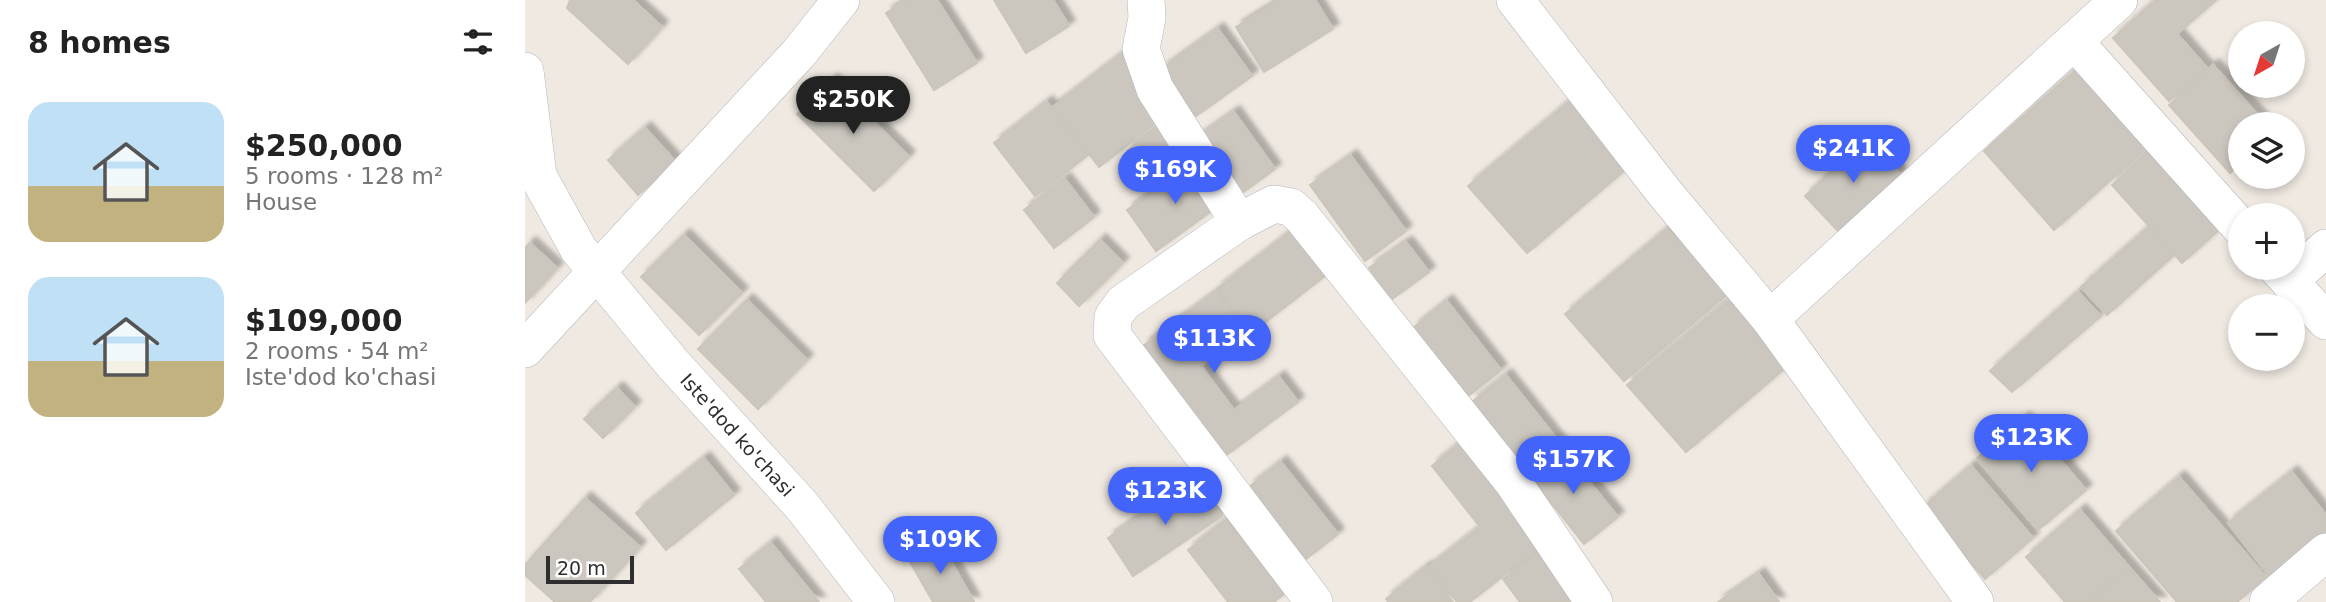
<!DOCTYPE html>
<html lang="en">
<head>
<meta charset="utf-8">
<style>
	:root { --surface:#fff; --page:#f6f6f6; --text:#222; --muted:#767676; --accent:#4264fb }
	body { margin:0; font-family:"DejaVu Sans",sans-serif; background:var(--page); color:var(--text); height:100vh; display:flex; flex-direction:column; font-size:26px; white-space:nowrap }
	* { box-sizing:border-box; margin:0 }
	p { font-size:23px; color:var(--muted) }
	.icon { flex:none; width:38px; height:38px; fill:none; stroke:currentColor; stroke-width:2; stroke-linecap:round; stroke-linejoin:round }
	.map { position:relative; flex:1; overflow:hidden }
	.panel { display:flex; flex-direction:column; background:var(--surface); width:525px }
	.panel>* { flex:none }
	.needle { width:46px; rotate:219deg }
	.fabs { position:absolute; left:1703px; top:21px; display:grid; gap:14px }
	.fabs a { display:grid; place-items:center; width:77px; height:77px; border-radius:50%; background:var(--surface); box-shadow:0 4px 10px #0003; font-size:35px }
	.scale { position:absolute; left:21px; bottom:18px; width:88px; box-sizing:border-box; padding-left:7px; border:4px solid #2e2e2e; border-top:0; font-size:19px; line-height:24px; white-space:nowrap; color:#2e2e2e; -webkit-text-stroke:5px #fff; paint-order:stroke }
	.price { position:absolute; translate:-50% -60px; padding:0 16px; border-radius:24px; background:var(--accent); color:#fff; font-size:23px; line-height:46px; filter:drop-shadow(0 2px 4px #0008) }
	.price::after { content:''; position:absolute; left:50%; top:42px; width:21px; height:16px; margin-left:-10px; background:inherit; clip-path:polygon(0 0,100% 0,50% 100%) }
	.price.on { background:#222; color:#fff }
	ul { padding:0; list-style:none }
	li { display:flex; align-items:center; gap:21px; height:175px; padding:0 28px }
	li span { display:grid; place-items:center; flex:none; width:196px; height:140px; border-radius:21px; color:#555 }
	li>.icon { margin-inline-start:auto }
	span .icon { width:84px; height:84px; fill:#fffc; stroke-width:1 }
	li b { font-size:30px }
	h2 { display:flex; justify-content:space-between; align-items:center; height:84px; padding:0 28px; font-size:30px }
	main { display:flex; flex:1; min-height:0 }
	.map>svg:first-child { display:block }
</style>
</head>
<body>
<main>
<section class="panel">
<h2>8 homes<svg class="icon" aria-label="filters" viewBox="0 0 24 24"><path d="M4 7h16M4 17h16"/><circle cx="9" cy="7" r="2"/><circle cx="15" cy="17" r="2"/></svg></h2>
<ul>
<li><span style="background:linear-gradient(#bfe0f5 60%,#c2b280 0)"><svg class="icon" aria-label="home" viewBox="0 0 24 24"><path d="M3 11l9-7 9 7M6 9v11h12V9"/></svg></span><div><b>$250,000</b><p>5 rooms · 128 m²</p><p>House</p></div></li>
<li><span style="background:linear-gradient(#bfe0f5 60%,#c2b280 0)"><svg class="icon" aria-label="home" viewBox="0 0 24 24"><path d="M3 11l9-7 9 7M6 9v11h12V9"/></svg></span><div><b>$109,000</b><p>2 rooms · 54 m²</p><p>Iste'dod ko'chasi</p></div></li>
</ul>
</section>
<div class="map">
<svg width="1801" height="602" viewBox="0 0 1801 602">
	<defs>
		<filter id="shadow"><feDropShadow dx="6" dy="-6" stdDeviation="2" flood-color="#0004"/></filter>
	</defs>
	<rect width="100%" height="100%" fill="#efe9e1"/>
	<path fill="#cbc7bf" stroke="#cbc5ba" stroke-width="2" filter="url(#shadow)" d="M45,0H108L137,27L103,64L42,8Z
		M382,0H412L452,63L409,90L361,13Z
		M469,0H528L544,26L501,53Z
		M755,0H790L808,29L739,72L711,27Z
		M1631,0H1691L1652,34L1682,68L1644,101L1588,38Z
		M693,29L727,76L671,116L637,69Z
		M596,55L642,114L574,167L528,107Z
		M1688,65L1741,124H1715V164L1705,173L1644,105Z
		M1553,68L1623,147L1529,230L1459,151Z
		M307,80L384,157L349,191L272,114Z
		M1045,101L1106,165L1002,253L943,186Z
		M522,102L563,155L510,196L469,143Z
		M709,112L750,169L714,195L672,138Z
		M643,120L671,156L630,187L602,151Z
		M120,128L151,162L113,195L83,160Z
		M1342,138L1376,175L1314,232L1280,196Z
		M1625,150L1696,228L1657,263L1587,185Z
		M826,156L881,231L840,261L785,185Z
		M669,162L699,202L631,251L602,210Z
		M540,179L569,217L529,248L499,210Z
		M1624,227L1649,255L1582,315L1556,287Z
		M771,228L805,272L726,333L692,289Z
		M1142,229L1203,294L1099,381L1040,314Z
		M159,235L217,293L174,335L116,277Z
		M575,240L598,263L554,306L532,283Z
		M881,242L904,272L867,299L844,268Z
		M5,243L32,268L0,303V248Z
		M691,292L721,332L676,366L709,410L754,377L773,402L700,456L618,346Z
		M1553,292L1576,316L1487,392L1465,371Z
		M222,300L282,360L233,409L173,349Z
		M1204,300L1265,364L1161,452L1102,385Z
		M922,301L976,370L942,397L888,328Z
		M981,375L1036,444L1001,471L947,402Z
		M92,388L110,407L78,438L59,419Z
		M1499,418L1561,490L1513,530L1452,458Z
		M935,443L1017,545L945,602H932L904,567L955,527L907,466Z
		M1037,448L1093,517L1059,544L1004,475Z
		M179,458L209,495L141,550L111,513Z
		M756,462L813,534L781,559L724,487Z
		M1446,466L1508,538L1460,579L1398,507Z
		M1767,472L1801,515V533L1745,577L1703,523Z
		M1654,477L1741,577L1712,602H1652L1591,531Z
		M671,478L697,516L608,576L583,538Z
		M60,498L115,547L65,602H30L0,575V565Z
		M1555,510L1604,567L1563,602H1540L1501,557Z
		M701,520L759,594L749,602H703L663,550Z
		M415,542L449,602H408L384,560Z
		M246,543L294,602H241L214,569Z
		M1017,551L1055,602H995L978,579Z
		M901,567L928,602H863L861,599Z
		M1604,567L1635,602H1563Z
		M1234,574L1254,602H1193Z"/>
	<g fill="none" stroke-linecap="round" stroke-linejoin="round">
		<g stroke="#b4b7c1" stroke-width="38">
			<g id="minor">
				<path d="M621,0L622,18L616,49L630,89L714,222"/>
				<path d="M990,0L1139,192L1245,319"/>
				<path d="M1594,0L1549,41L1715,227"/>
				<path id="s1" d="M0,71L13,176L54,250L148,364L278,507L351,602"/>
				<path d="M1752,268L1801,321"/>
				<path d="M1764,281L1801,248"/>
				<path d="M0,349L274,53L316,0"/>
				<path d="M789,602L587,335L588,317L598,303L714,222L749,204L766,207L777,217L988,482L1069,602"/>
				<path d="M1450,602L1245,319L1549,41"/>
				<path d="M1743,602L1801,552"/>
			</g>
		</g>
		<use href="#minor" stroke="#fff" stroke-width="37"/>
	</g>
	<g text-anchor="middle" stroke-width="7" stroke-linejoin="round" paint-order="stroke">
		<g font-size="19" fill="#2e2e2e" stroke="#fff">
			<text dy="7" stroke="none"><textPath href="#s1" startOffset="434">Iste'dod ko'chasi</textPath></text>
		</g>
	</g>
</svg>
<div class="fabs">
<a><svg class="needle" viewBox="-14 -14 28 28"><path d="M0-13l5 13h-10z" fill="#e53935"/><path d="M0 13l5-13h-10z" fill="#767676"/></svg></a>
<a><svg class="icon" aria-label="layers" viewBox="0 0 24 24"><path d="M12 4l9 5-9 5-9-5zM3 14l9 5 9-5"/></svg></a>
<a>+</a>
<a>−</a>
</div>
<div class="scale">20 m</div>
<b class="price on" style="left:328px;top:136px">$250K</b>
<b class="price" style="left:1328px;top:185px">$241K</b>
<b class="price" style="left:650px;top:206px">$169K</b>
<b class="price" style="left:689px;top:375px">$113K</b>
<b class="price" style="left:1506px;top:474px">$123K</b>
<b class="price" style="left:1048px;top:496px">$157K</b>
<b class="price" style="left:640px;top:527px">$123K</b>
<b class="price" style="left:415px;top:576px">$109K</b>
</div>
</main>
</body>
</html>
